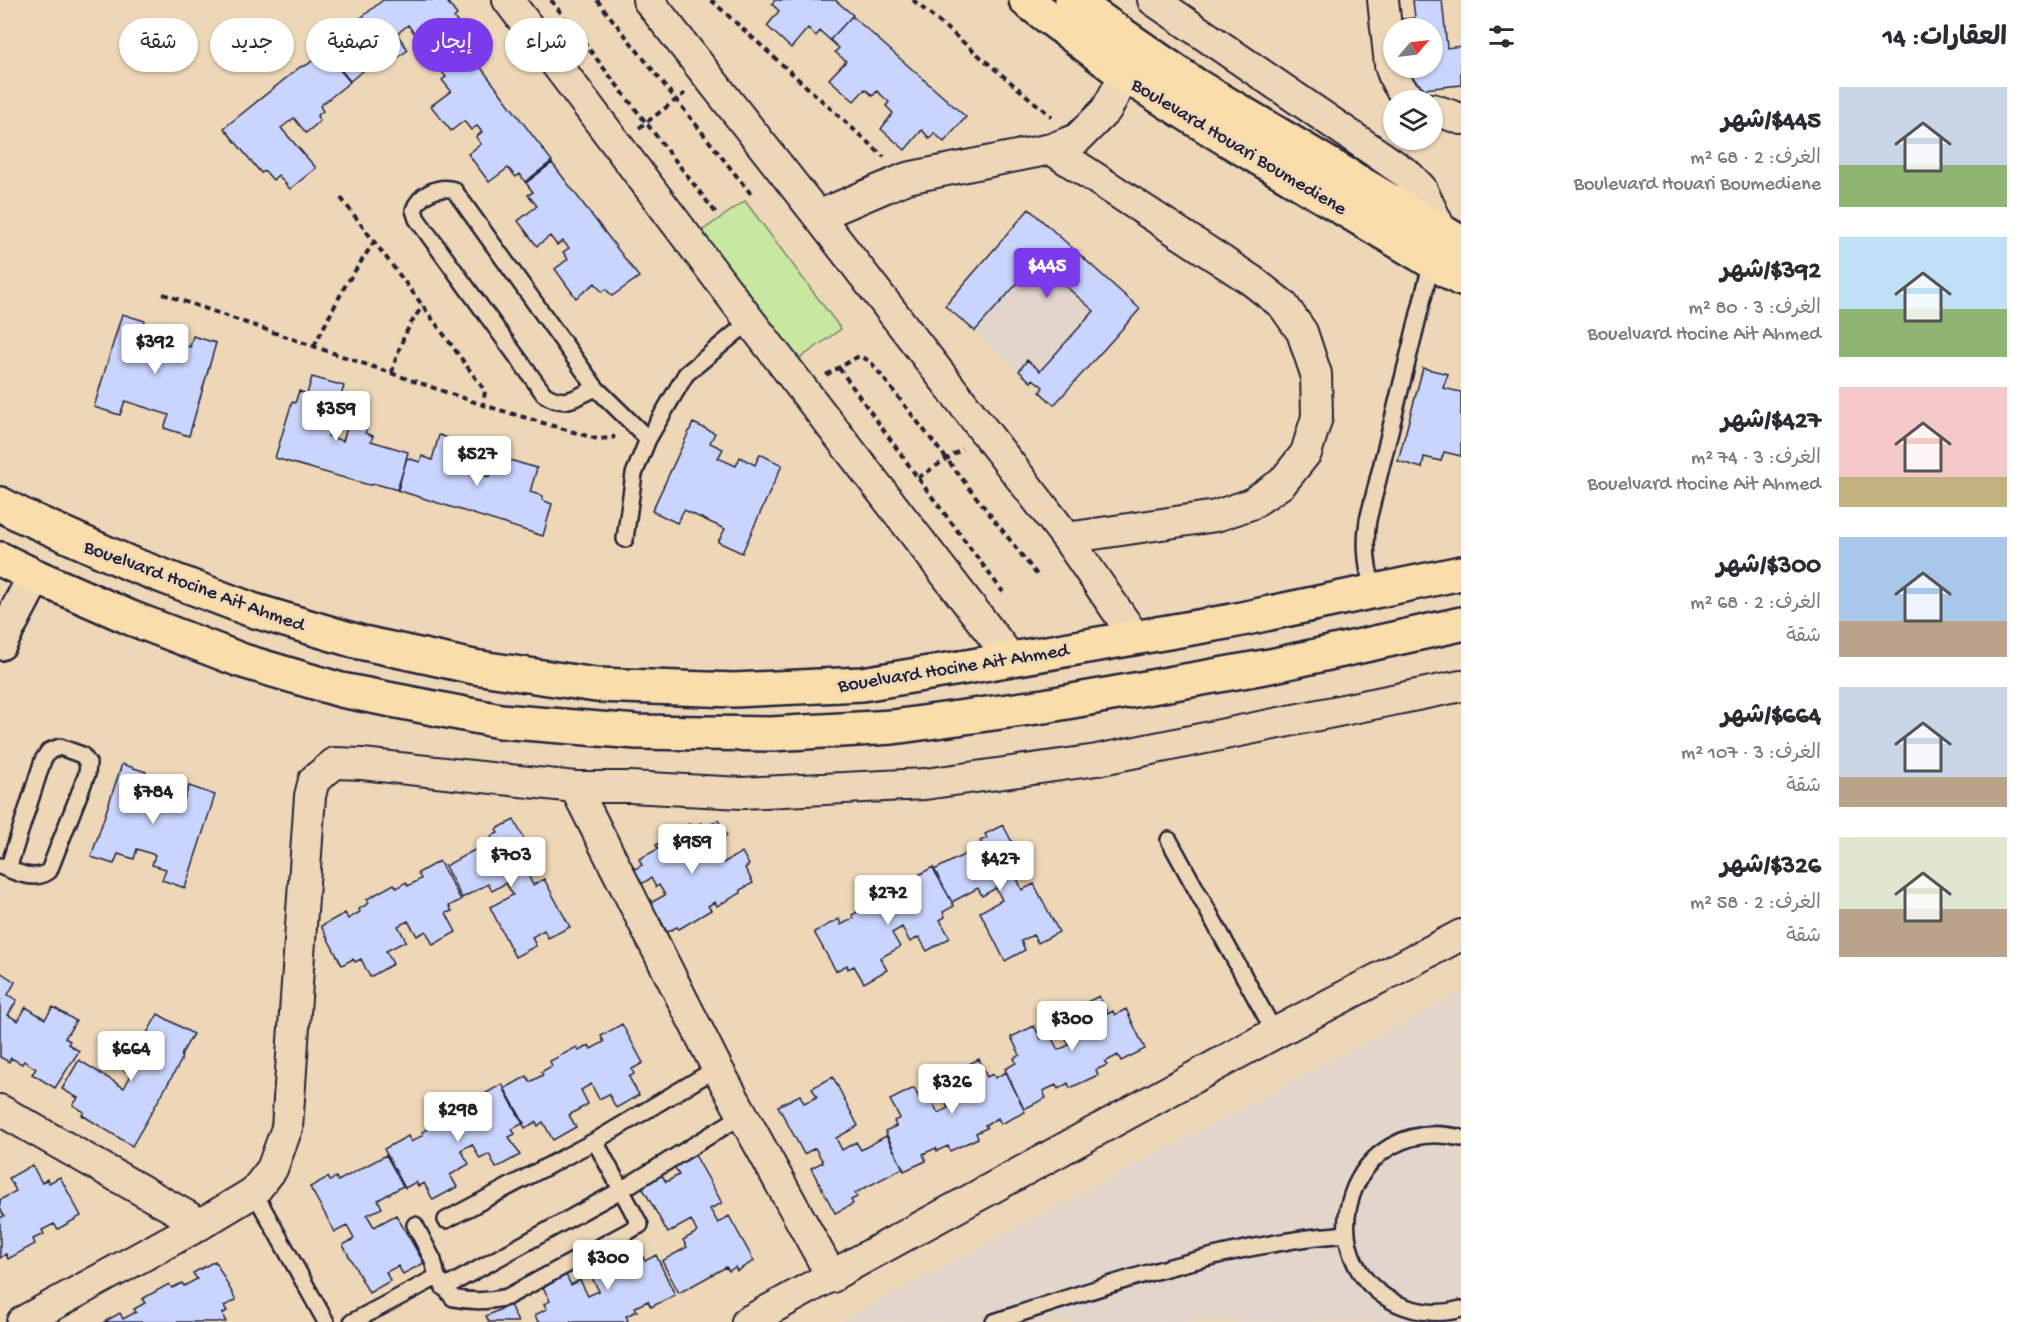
<!DOCTYPE html>
<html lang="ar">
<head>
<meta charset="utf-8">
<style>
	:root { --surface:#fff; --page:#f7f7f7; --text:#2b2b33; --muted:#7c7c81; --accent:#7c3aed }
	body { margin:0; font-family:"Gochi Hand","Playpen Sans Arabic",sans-serif; background:var(--page); color:var(--text); direction:rtl; height:100vh; display:flex; flex-direction:column; font-size:22px; white-space:nowrap }
	* { box-sizing:border-box; margin:0 }
	p { font-size:20px; color:var(--muted) }
	.icon { flex:none; width:33px; height:33px; fill:none; stroke:currentColor; stroke-width:2; stroke-linecap:round; stroke-linejoin:round }
	.map { position:relative; flex:1; overflow:hidden; direction:ltr }
	.details { display:flex; flex-direction:column; background:var(--surface); width:570px }
	.details>* { flex:none }
	.top-card { position:absolute; left:18px; top:18px; width:570px; height:54px; direction:rtl; display:flex; gap:12px }
	.needle { width:39px; rotate:62deg }
	.tools { position:absolute; left:1383px; top:18px; display:grid; gap:12px }
	.tools a { display:grid; place-items:center; width:60px; height:60px; border-radius:50%; background:var(--surface); box-shadow:0 2px 4px #0004; font-size:30px }
	.price { position:absolute; translate:-50% -51px; padding:0 14px; border-radius:6px; background:#fff; color:#222; font-size:20px; line-height:39px; filter:drop-shadow(0 2px 3px #0008) }
	.price::after { content:''; position:absolute; left:50%; top:36px; width:18px; height:14px; margin-left:-9px; background:inherit; clip-path:polygon(0 0,100% 0,50% 100%) }
	.price.current { background:var(--accent); color:#fff }
	ul { padding:0; list-style:none }
	li { display:flex; align-items:center; gap:18px; height:150px; padding:0 24px }
	li span { display:grid; place-items:center; flex:none; width:168px; height:120px; border-radius:0px; color:#555 }
	li>.icon { margin-inline-start:auto }
	span .icon { width:72px; height:72px; fill:#fffc; stroke-width:1 }
	li b { font-size:26px }
	h2 { display:flex; justify-content:space-between; align-items:center; height:72px; padding:0 24px; font-size:26px }
	.pill { padding:0 21px; border-radius:27px; background:var(--surface); box-shadow:0 2px 4px #0004; font-size:21px; line-height:54px }
	.pill.current { background:var(--accent); color:#fff }
	main { display:flex; flex:1; min-height:0 }
	.map>svg:first-child { display:block }
</style>
</head>
<body>
<main>
<section class="details">
<h2>العقارات: 14<svg class="icon" aria-label="filters" viewBox="0 0 24 24"><path d="M4 7h16M4 17h16"/><circle cx="9" cy="7" r="2"/><circle cx="15" cy="17" r="2"/></svg></h2>
<ul>
<li><span style="background:linear-gradient(#c9d6e8 65%,#8fb573 0)"><svg class="icon" aria-label="home" viewBox="0 0 24 24"><path d="M3 11l9-7 9 7M6 9v11h12V9"/></svg></span><div><b>$445/شهر</b><p>الغرف: 2 · 68 m²</p><p>Boulevard Houari Boumediene</p></div></li>
<li><span style="background:linear-gradient(#bfe0f5 60%,#8fb573 0)"><svg class="icon" aria-label="home" viewBox="0 0 24 24"><path d="M3 11l9-7 9 7M6 9v11h12V9"/></svg></span><div><b>$392/شهر</b><p>الغرف: 3 · 80 m²</p><p>Bouelvard Hocine Ait Ahmed</p></div></li>
<li><span style="background:linear-gradient(#f6c9c9 75%,#c2b280 0)"><svg class="icon" aria-label="home" viewBox="0 0 24 24"><path d="M3 11l9-7 9 7M6 9v11h12V9"/></svg></span><div><b>$427/شهر</b><p>الغرف: 3 · 74 m²</p><p>Bouelvard Hocine Ait Ahmed</p></div></li>
<li><span style="background:linear-gradient(#a9c7e8 70%,#b9a48a 0)"><svg class="icon" aria-label="home" viewBox="0 0 24 24"><path d="M3 11l9-7 9 7M6 9v11h12V9"/></svg></span><div><b>$300/شهر</b><p>الغرف: 2 · 68 m²</p><p>شقة</p></div></li>
<li><span style="background:linear-gradient(#c9d6e8 75%,#b9a48a 0)"><svg class="icon" aria-label="home" viewBox="0 0 24 24"><path d="M3 11l9-7 9 7M6 9v11h12V9"/></svg></span><div><b>$664/شهر</b><p>الغرف: 3 · 107 m²</p><p>شقة</p></div></li>
<li><span style="background:linear-gradient(#dfe7d0 60%,#b9a48a 0)"><svg class="icon" aria-label="home" viewBox="0 0 24 24"><path d="M3 11l9-7 9 7M6 9v11h12V9"/></svg></span><div><b>$326/شهر</b><p>الغرف: 2 · 58 m²</p><p>شقة</p></div></li>
</ul>
</section>
<div class="map">
<svg width="1461" height="1322" viewBox="0 0 1461 1322">
	<rect width="100%" height="100%" fill="#edd7b6"/>
	<filter id="ink" filterUnits="userSpaceOnUse"><feTurbulence type="fractalNoise" baseFrequency=".0167" numOctaves="2"/><feDisplacementMap in="SourceGraphic" scale="12" xChannelSelector="R" yChannelSelector="G"/><feConvolveMatrix kernelMatrix="1 2 1 2 8 2 1 2 1" color-interpolation-filters="sRGB"/></filter>
	<g filter="url(#ink)">
		<path fill="#e2d6cb" d="M1029,209L1140,309L1054,405L1040,392L1042,387L1033,379L1031,382L945,306Z
			M1461,992V1322H839Z"/>
		<path fill="#c8e7a0" stroke="#75846e" stroke-width="1.5" d="M745,201L841,329L792,364L696,235Z"/>
		<path fill="#cad5fd" stroke="#22223b" stroke-width="1.5" d="M383,0H446L457,15L454,18L462,28L455,32L466,47L441,67L408,25L397,34L408,50L393,61L390,57L383,61L380,58L350,81L325,50L342,36L346,30Z
			M775,0H835L853,15L830,40L820,31L816,36L808,28L791,48L767,26L779,11L772,4Z
			M1413,0H1442L1447,48L1461,46V85L1404,91L1402,68H1432V28H1404L1403,19L1415,18Z
			M852,16L966,117L944,142L934,133L930,139L922,130L905,150L881,129L893,113L886,106L889,102L877,91L873,96L865,89L854,101L829,79L846,61L835,52L839,48L830,40Z
			M466,48L552,161L525,182L520,174L516,177L508,168L489,182L468,154L481,144L476,137L482,132L477,126L471,130L464,121L451,131L431,106L451,91L442,80L446,77L439,68Z
			M324,51L350,82L320,106L323,111L317,116L320,121L306,133L294,118L281,128L316,168L290,189L278,175L273,180L265,171L261,173L224,128L300,67L307,65Z
			M552,163L639,277L612,296L606,289L602,292L595,283L576,298L555,269L568,259L563,252L569,248L563,241L557,245L550,236L537,246L518,221L537,206L528,195L533,192L526,183Z
			M1029,209L1140,309L1054,405L1040,392L1043,387L1033,379L1031,382L1019,371L1027,360L1040,371L1094,311L1037,261L975,331L945,306Z
			M122,314L145,321L142,332L155,336L152,345L171,351L174,342L190,347L193,336L216,343L189,436L164,428L169,415L125,401L120,415L94,407Z
			M1423,368L1448,374L1443,388L1461,392V456L1444,452L1441,461L1424,457L1422,468L1398,461Z
			M312,377L344,386L328,436L343,441L349,422L367,428L365,433L373,436L371,441L408,452L398,490L376,484L369,485L275,458L292,402L295,403L299,391L307,394Z
			M693,423L715,433L710,443L723,449L718,458L736,466L740,457L755,465L760,454L782,465L742,553L718,542L725,529L684,510L677,523L652,511Z
			M439,435L470,445L465,464L475,467L474,472L489,477L491,471L501,474L506,459L537,468L530,492L543,496L542,500L552,504L543,536L397,490L407,458L420,462L422,456L432,460Z
			M122,764L146,772L141,785L184,800L189,786L215,795L185,888L162,880L166,869L152,865L155,855L137,849L134,859L118,854L114,864L91,857Z
			M514,820L538,865L526,871L533,885L544,879L570,927L548,938L544,930L532,937L536,946L515,957L490,907L513,895L506,883L492,891L488,884L462,898L445,866L493,840L491,836L498,833L496,829Z
			M718,820L727,836L715,844L720,851L718,853L723,863L742,852L749,865L745,868L753,883L740,890L741,893L717,906L715,902L708,906L711,910L679,929L677,927L667,932L659,917L654,921L645,906L665,895L659,885L656,887L651,878L640,885L632,871L642,865L639,859L658,849L656,845L689,824L693,829L701,823L704,829Z
			M1003,825L1027,870L1016,876L1022,890L1034,884L1059,932L1038,943L1033,935L1021,941L1025,950L1005,961L980,912L1002,900L996,888L982,896L978,888L952,902L934,870L983,845L980,841L987,838L985,834Z
			M439,861L461,900L449,906L452,911L446,913L456,932L433,945L426,931L417,936L408,921L398,926L406,941L386,951L393,964L370,977L361,959L355,962L353,959L342,965L321,926L345,913L348,919L360,912L359,909L369,903L367,899L394,884L397,888L406,882L408,886L421,879L418,873Z
			M933,867L954,906L943,912L945,917L940,920L950,938L927,951L919,937L910,942L902,927L892,933L900,947L880,958L887,970L864,983L854,966L848,969L847,965L836,971L814,932L839,919L841,925L854,918L852,915L863,909L860,905L888,890L890,894L900,889L902,892L915,885L911,879Z
			M0,972L15,982L8,995L17,1000L8,1015L18,1021L26,1007L45,1019L53,1007L76,1021L65,1038L70,1041L68,1044L79,1051L55,1088L32,1074L36,1069L24,1061L22,1064L11,1058L9,1062L0,1057Z
			M1099,996L1108,1014L1113,1011L1115,1015L1126,1009L1145,1049L1121,1061L1118,1055L1105,1062L1107,1065L1096,1070L1098,1075L1070,1088L1068,1083L1058,1089L1056,1085L1043,1091L1046,1098L1024,1109L1005,1069L1016,1063L1014,1058L1020,1055L1011,1037L1034,1026L1041,1039L1050,1035L1058,1050L1069,1045L1061,1030L1081,1021L1075,1008Z
			M158,1014L193,1034L182,1053L181,1061L132,1146L82,1115L84,1112L73,1105L78,1098L62,1089L79,1060L124,1088L131,1075L115,1064L125,1049L130,1052L134,1045L139,1047Z
			M622,1024L643,1063L632,1069L634,1074L629,1077L639,1095L616,1108L609,1094L599,1099L591,1084L581,1090L588,1104L569,1115L576,1127L553,1140L543,1122L538,1126L536,1122L525,1128L504,1089L527,1076L530,1082L543,1075L541,1072L552,1066L550,1061L577,1047L579,1051L589,1045L591,1049L604,1042L601,1036Z
			M979,1059L987,1077L993,1074L995,1078L1006,1072L1025,1112L1001,1124L998,1118L985,1125L987,1128L976,1133L978,1138L950,1151L948,1146L937,1151L936,1148L923,1154L926,1161L904,1171L885,1131L896,1126L894,1121L900,1118L890,1100L914,1088L921,1102L930,1098L938,1113L948,1108L941,1093L961,1083L955,1071Z
			M833,1077L858,1126L836,1138L842,1150L856,1142L861,1150L886,1136L903,1168L855,1193L857,1197L851,1200L853,1204L835,1213L811,1168L823,1162L815,1148L804,1154L778,1106L800,1095L804,1103L817,1097L812,1088Z
			M502,1084L524,1123L512,1129L515,1134L509,1137L520,1155L496,1168L489,1154L480,1159L472,1144L461,1150L469,1164L450,1175L457,1187L433,1200L424,1183L418,1186L416,1182L405,1188L384,1149L408,1136L411,1142L423,1135L422,1132L432,1126L430,1122L457,1107L460,1111L470,1106L472,1109L485,1102L481,1096Z
			M386,1155L403,1186L378,1200L382,1208L367,1215L374,1227L396,1215L424,1263L403,1274L398,1266L386,1272L390,1281L369,1293L343,1245L354,1239L347,1226L335,1232L310,1187L328,1177L330,1181L336,1177L338,1181Z
			M695,1155L722,1203L710,1209L718,1223L729,1216L754,1261L737,1271L735,1267L729,1271L726,1267L679,1293L662,1261L687,1247L683,1240L697,1232L691,1220L668,1233L641,1185L661,1174L666,1182L679,1175L674,1167Z
			M32,1165L42,1183L47,1179L49,1183L60,1177L81,1216L58,1229L54,1224L42,1230L44,1234L33,1239L35,1244L8,1259L6,1254L0,1258V1218L4,1216L0,1208V1200L16,1191L9,1178Z
			M629,1242L638,1260L643,1257L645,1261L656,1255L675,1295L651,1307L648,1301L635,1307L637,1311L626,1316L628,1320L625,1322H538L535,1315L547,1309L544,1304L550,1301L541,1283L564,1271L571,1285L580,1280L588,1296L599,1291L591,1276L611,1266L605,1253Z
			M215,1261L236,1300L224,1306L227,1311L222,1314L226,1322H104L120,1313L123,1319L136,1312L134,1309L145,1303L142,1299L169,1284L172,1288L182,1283L184,1286L197,1279L193,1273Z
			M510,1305L518,1322H489L486,1316Z"/>
		<g fill="none" stroke-linecap="round" stroke-linejoin="round">
			<g stroke="#22223b" stroke-width="20">
				<path id="lane" d="M596,388C576,397 565,408 544,394L417,219L414,210C419,195 438,185 454,190L596,388L648,439
					M625,539L634,474L648,439L686,374L750,321
					M1374,591C1366,567 1364,545 1368,520L1432,261
					M1169,840L1275,1033
					M0,866C15,872 35,882 49,871L87,774L88,763L82,755L60,747L49,751L43,760L8,869
					M1461,1138C1351,1111 1302,1259 1398,1304C1418,1313 1441,1315 1461,1309
					M254,1192L326,1322
					M446,1220L595,1141L717,1068
					M415,1225L433,1260L437,1277L453,1298C472,1302 488,1302 507,1297L640,1225L595,1141
					M444,1288L621,1190L743,1115
					M352,1322L437,1277
					M994,1322C1091,1290 1188,1257 1289,1241C1308,1237 1328,1236 1347,1234"/>
			</g>
			<g stroke="#22223b" stroke-width="34">
				<path id="street" d="M508,0L750,321L1011,659
					M648,0L818,216L1067,538L1135,637
					M1153,0L1407,174L1421,188L1442,232
					M1383,0L1390,65C1394,80 1400,92 1413,100
					M1432,109L1461,119
					M1051,149L1251,280L1283,305L1302,332L1316,374L1317,417L1306,453L1282,483L1251,504L1216,516L1067,538
					M818,216L907,178L1051,149L1077,139L1106,110L1125,75
					M575,787L717,1068L832,1277
					M0,1110L201,1224
					M22,1322L201,1224L254,1192L272,1169L287,1128L310,796L314,780L335,763L362,764L575,787H630L742,793L925,784L1097,760L1461,686
					M747,1322L1275,1033L1461,935"/>
			</g>
			<g stroke="#22223b" stroke-width="38">
				<path id="secondary" d="M0,643L35,576"/>
			</g>
			<g stroke="#22223b" stroke-width="38">
				<path id="primary" d="M1026,0L1125,75L1222,136L1461,279
					M1072,0L1195,85L1461,243
					M0,504L23,516L131,564L252,610L359,642L474,667L596,685L734,690L862,684L972,666L1232,621L1461,573
					M0,559L35,576L131,618L243,661L341,690L500,721L637,732L771,734L893,727L1044,706L1270,666L1461,624"/>
			</g>
			<path stroke="#22223b" stroke-width="4" stroke-dasharray="6 4.5" stroke-linecap="butt" d="M551,0L716,213
				M597,0L751,194
				M711,0L884,157
				M913,0L1052,117
				M639,128L685,93
				M341,198L423,306L485,391L483,405
				M163,294L483,405L597,439L612,438L615,436
				M314,346L345,286L374,242
				M839,368L918,478L1003,592
				M392,373C398,348 407,326 423,306
				M826,375L859,356L870,361L1038,576
				M918,478L962,449"/>
			<use href="#lane" stroke="#edd7b6" stroke-width="15"/>
			<use href="#street" stroke="#edd7b6" stroke-width="30"/>
			<use href="#secondary" stroke="#edd7b6" stroke-width="33"/>
			<use href="#primary" stroke="#f9deab" stroke-width="33"/>
		</g>
	</g>
	<g text-anchor="middle" stroke-width="5" stroke-linejoin="round" paint-order="stroke">
		<g font-size="20" fill="#22223b" stroke="#edd7b6">
			<text transform="translate(1240 145) rotate(31)" y="7">Boulevard Houari Boumediene</text>
			<text transform="translate(195 584) rotate(20)" y="7">Bouelvard Hocine Ait Ahmed</text>
			<text transform="translate(953 666) rotate(-9)" y="7">Bouelvard Hocine Ait Ahmed</text>
		</g>
	</g>
</svg>
<div class="tools">
<a><svg class="needle" viewBox="-14 -14 28 28"><path d="M0-13l5 13h-10z" fill="#e53935"/><path d="M0 13l5-13h-10z" fill="#7c7c81"/></svg></a>
<a><svg class="icon" aria-label="layers" viewBox="0 0 24 24"><path d="M12 4l9 5-9 5-9-5zM3 14l9 5 9-5"/></svg></a>
</div>
<b class="price current" style="left:1047px;top:299px">$445</b>
<b class="price" style="left:155px;top:375px">$392</b>
<b class="price" style="left:336px;top:442px">$359</b>
<b class="price" style="left:477px;top:487px">$527</b>
<b class="price" style="left:153px;top:825px">$784</b>
<b class="price" style="left:692px;top:875px">$959</b>
<b class="price" style="left:511px;top:888px">$703</b>
<b class="price" style="left:1000px;top:892px">$427</b>
<b class="price" style="left:888px;top:926px">$272</b>
<b class="price" style="left:1072px;top:1052px">$300</b>
<b class="price" style="left:131px;top:1082px">$664</b>
<b class="price" style="left:952px;top:1115px">$326</b>
<b class="price" style="left:458px;top:1143px">$298</b>
<b class="price" style="left:608px;top:1291px">$300</b>
<div class="top-card">
<a class="pill">شراء</a>
<a class="pill current">إيجار</a>
<a class="pill">تصفية</a>
<a class="pill">جديد</a>
<a class="pill">شقة</a>
</div>
</div>
</main>
</body>
</html>
